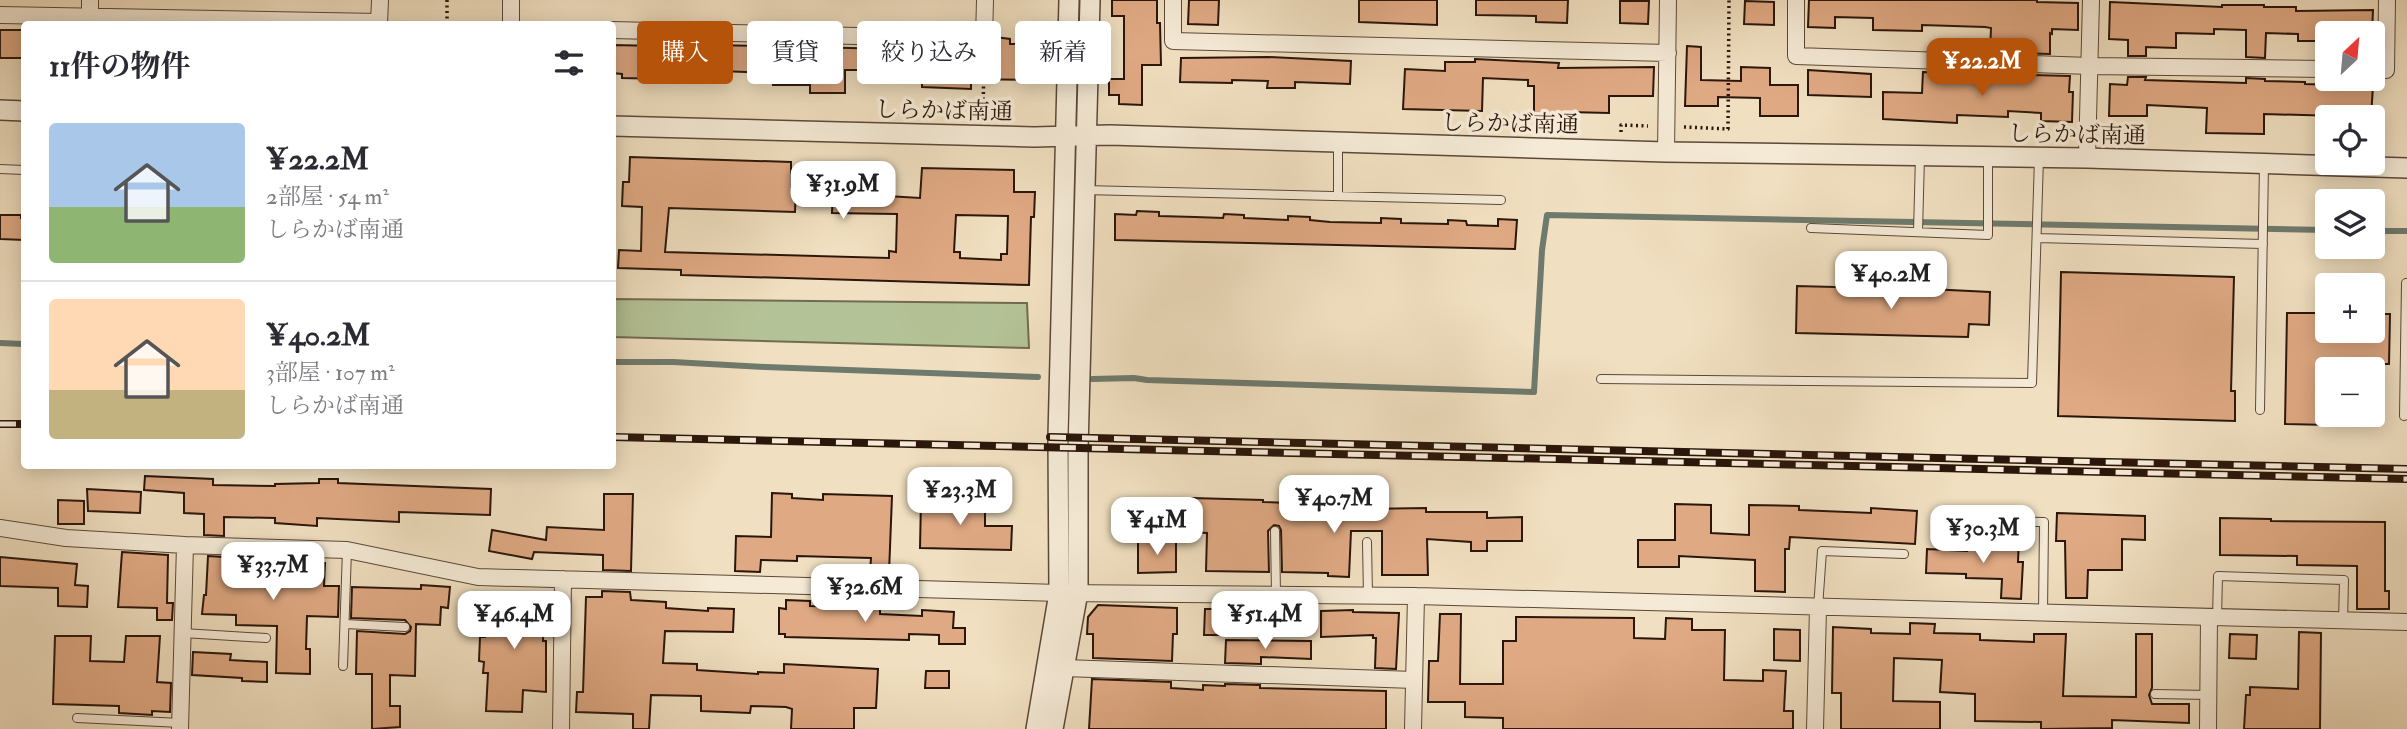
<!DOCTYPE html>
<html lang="ja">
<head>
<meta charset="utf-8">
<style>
	:root { --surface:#fff; --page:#f7f7f7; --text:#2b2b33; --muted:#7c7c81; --line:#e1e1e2; --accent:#b45309 }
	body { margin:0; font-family:"IM FELL Double Pica","Noto Serif JP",serif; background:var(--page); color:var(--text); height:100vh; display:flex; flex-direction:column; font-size:26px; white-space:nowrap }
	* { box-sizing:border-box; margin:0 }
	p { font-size:23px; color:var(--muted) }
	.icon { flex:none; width:38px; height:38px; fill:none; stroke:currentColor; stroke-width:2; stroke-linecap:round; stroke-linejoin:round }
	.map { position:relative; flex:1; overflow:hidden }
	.sheet { position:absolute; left:21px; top:21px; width:595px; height:448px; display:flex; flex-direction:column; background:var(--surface); border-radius:7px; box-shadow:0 4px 18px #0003 }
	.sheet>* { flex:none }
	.hud { position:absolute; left:637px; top:21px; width:665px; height:63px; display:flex; gap:14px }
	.needle { width:46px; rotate:26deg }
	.controls { position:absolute; left:2315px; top:21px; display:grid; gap:14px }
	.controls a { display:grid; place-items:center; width:70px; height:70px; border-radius:7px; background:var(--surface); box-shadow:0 4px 18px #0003; font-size:35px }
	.price { position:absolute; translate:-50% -60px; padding:0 16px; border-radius:14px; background:#fff; color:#222; font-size:23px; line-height:46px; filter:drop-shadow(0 2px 4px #0008) }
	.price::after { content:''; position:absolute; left:50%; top:42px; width:21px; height:16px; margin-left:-10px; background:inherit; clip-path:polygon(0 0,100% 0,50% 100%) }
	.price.selected { background:var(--accent); color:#fff }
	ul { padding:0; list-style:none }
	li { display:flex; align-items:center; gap:21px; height:175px; padding:0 28px }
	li+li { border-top:2px solid var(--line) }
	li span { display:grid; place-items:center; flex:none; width:196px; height:140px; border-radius:7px; color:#555 }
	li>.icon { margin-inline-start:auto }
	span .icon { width:84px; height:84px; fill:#fffc; stroke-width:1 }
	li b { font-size:30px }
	h2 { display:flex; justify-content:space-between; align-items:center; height:84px; padding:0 28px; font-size:30px }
	.pill { padding:0 24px; border-radius:7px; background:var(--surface); box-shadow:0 4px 18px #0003; font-size:24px; line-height:63px }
	.pill.selected { background:var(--accent); color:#fff }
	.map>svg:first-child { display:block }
</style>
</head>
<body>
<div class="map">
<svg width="2407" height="729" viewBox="0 0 2407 729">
	<rect width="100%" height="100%" fill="#f0dfc0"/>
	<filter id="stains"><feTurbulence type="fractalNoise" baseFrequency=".00286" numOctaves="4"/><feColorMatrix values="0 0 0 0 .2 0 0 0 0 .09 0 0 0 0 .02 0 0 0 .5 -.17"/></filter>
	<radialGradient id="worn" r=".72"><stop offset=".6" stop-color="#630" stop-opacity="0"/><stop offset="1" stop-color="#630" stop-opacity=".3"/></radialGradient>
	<path fill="#b4c397" stroke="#706c51" stroke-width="2" d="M613,299L1027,303L1029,348L613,337Z"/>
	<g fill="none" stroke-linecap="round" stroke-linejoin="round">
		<path stroke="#6e7a6d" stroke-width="6" d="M2373,231H2407
			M0,343L24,344
			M612,362H673L766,367L1038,377
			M1092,379L1134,378L1147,380L1534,392L1542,250L1547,215L2328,230"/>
	</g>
	<path fill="#dfa983" stroke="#2b160b" stroke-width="2" fill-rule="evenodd" d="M1112,0H1157V23H1160L1161,65H1142V105L1119,104V95H1109V79H1124V16H1112Z
		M1189,0H1219L1218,25L1188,24Z
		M1359,0H1437V25L1359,22Z
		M1476,0H1568L1567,23L1536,22V16L1476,15Z
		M1809,0H2037V2L2078,3V30L2052,29V34L2050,33V54L1990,52L1991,28L1985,27L1922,25V31L1873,30V18L1835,17V28L1808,27Z
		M1620,1H1649L1648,24L1620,23Z
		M1745,1L1774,2V25L1744,24Z
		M2110,2L2222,7V5H2264V7H2296V11L2373,10L2372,33H2328V41H2298V34L2266,33L2265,58L2246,57V30L2214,29V34L2176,33V48L2146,47V56H2128V40L2109,39Z
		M0,30H24L23,58H0Z
		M995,37L1010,39V44H1033V80L971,79V89L922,87V80H876V70H845V93H810V85H773V59H810V47L890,49V53H930V59L992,61Z
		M612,45L708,47V45L767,46V73L721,71V82L702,80V77L666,75L665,79L622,78V74L612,73Z
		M1687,46L1701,47V80L1741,81V67L1770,68V85H1798V116H1760V98L1718,97V106H1685Z
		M1268,57L1351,61L1350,84L1295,82V88H1267L1268,81L1232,80V83L1180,82L1181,58Z
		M1475,59L1559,63L1558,68L1654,67L1653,96H1609V113L1568,112V115L1534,114V86H1528V80L1483,78L1482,111L1403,109L1405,69L1445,71V62H1475Z
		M1808,70L1871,74V97L1808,95Z
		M1923,72L2070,76L2069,92H2073L2072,122L2041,121V113L2008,111V117L1957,115V123L1883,119V92L1922,93Z
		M2128,77H2146L2145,80L2246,83V78L2265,79V81L2305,82V84L2373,86L2371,117L2264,114V134L2206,133L2207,108L2147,105V116H2109L2110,84L2127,85Z
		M630,157L791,162V187H796L795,212L669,208L665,252L889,258V251L896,252L897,214L832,213L834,165H880L879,189L887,190V196L920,198L922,168L1014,170V192H1035L1034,217H1031L1029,285L681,275V270L618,268L619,250L641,251L642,207L622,206L623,182H629ZM956,215L1008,216L1007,254H1001V260L960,258V252H954Z
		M1137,211L1159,212V216L1195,217L1223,218L1224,214L1244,215V218L1288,220V216L1310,217V220L1330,222L1381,223V218L1401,219V223L1448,224V220L1466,221L1467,225L1498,226V219L1517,220L1515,249L1115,240V214L1136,215Z
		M0,215H21V218H24V240L0,239Z
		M2061,272L2234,277L2231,391H2235V421L2058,416Z
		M1913,278L1930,279L1929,289L1990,292L1989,325L1969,324L1968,337L1796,333L1797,286L1912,289Z
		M2287,313H2328V331H2373V314H2390L2389,364H2377V369H2328V425L2285,424Z
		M145,476L213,479V485L275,486V484L319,483V479H338V483L491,489L490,515L399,512V522L317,518V526L275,523V518L224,517V536L204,535V514L184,513V493L144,490Z
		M87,489L141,492L140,513L88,511Z
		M772,493L792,494V498L823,500V494L892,496L889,573L870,572L871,558L797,556V561L761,560L760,572L735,571L736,536L771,537Z
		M604,494H633L631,571L603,570V555L534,552L532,559L489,551L492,530L546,540L547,527L604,530Z
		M1192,498L1263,500V502L1318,504V507H1362V509L1426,508V512H1487V518L1522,517V541H1487V551H1471V542L1427,539L1428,575H1382V531H1351L1349,577L1328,576V573L1282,572L1281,530L1279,526L1274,525L1268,531L1269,572L1206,571L1207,533L1190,532Z
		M58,500L84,501V524H58Z
		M921,500H985V526H1012L1011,550L920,548Z
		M1675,504L1711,505V533L1749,535V505L1799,506V510L1871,513V508L1917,511L1915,544L1790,537L1789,549H1785V592L1755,591V560L1679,556V567H1638V540H1675Z
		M2057,513L2145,516V540L2122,539V570H2088L2087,598H2066L2065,541H2056Z
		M2220,518L2271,519V521L2385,522V591H2389V609H2357V566L2297,565V556L2220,555Z
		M2004,537L2019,538L2018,562H2023L2021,599L2001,598L2002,579L1966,578V574L1926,573L1927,549L1967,551V547L2004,548Z
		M1138,542H1176V572L1138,573Z
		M122,552L168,555L167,603H173L172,620H157V608L118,607Z
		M208,556L224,557V560L325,563L324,586H339L338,617L307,616L306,649H310V674L276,673L277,626L236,625V615L202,614L204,595H206Z
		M0,557L77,564L75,585L88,586L87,607L58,606V588L0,586Z
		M421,585L450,587L448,608L441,607L440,625L416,624L415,676L390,675V706H400V727L372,729V674H356L357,631L405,634L410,631L411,627L405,620L351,618L352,587L421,589Z
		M602,591L630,592L631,600L666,602V608L708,611V608L734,609L733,632L665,631L663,663L697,664V670L758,674V672L784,673V664L878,669L876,708H854V729H791L792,709L786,707L751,706L750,713L701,711V696L651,695L649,729H633V714L576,712L577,692H583L586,597H602Z
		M514,595L545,597L543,641H546V692L523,690L522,712L486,711L488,673H483L484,662L479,661L480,637H485L486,599L514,600Z
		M786,600L810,601V606L880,608V614L922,616V610L954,612L953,628H965V644H939V635L909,634V640L785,637V634H779V608L786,609Z
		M1098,605L1177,608V634H1173L1172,661L1093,658V634H1087L1088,617Z
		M1205,609H1234L1233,635H1204Z
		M1353,610V612L1399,613L1396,669L1375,668L1376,638H1373V635L1321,637V611Z
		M1440,614H1461L1460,684H1503V641H1516V617L1634,618V638L1665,639L1666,618L1692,619V630H1725L1724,680L1763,681V670L1786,671L1784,711H1793V729H1503V718L1465,717V702H1428L1429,661H1438Z
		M1910,623L1935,624L1934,633L1980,634V640L2034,642V634H2066L2063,696L2136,697V634H2152V688L2149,695L2152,704H2189V723L2112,720V728L2041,729V722L1975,721V694L1940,692L1942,660L1894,658L1893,701L1940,702V729H1841V693H1832L1833,627L1871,629V633L1910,634Z
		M1774,629L1800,630V661L1774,660Z
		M2299,632L2321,633L2320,729H2244L2246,695H2250V687L2298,689Z
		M2230,634L2257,635L2256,659L2229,658Z
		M55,636H91L90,661L124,662L126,636H160L157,682L171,683L170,712L152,711V715L119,713V706L53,704Z
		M1226,640L1311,641V659L1261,657V664L1225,663Z
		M193,652L231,654L230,660L267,662V682L242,681V678L192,675Z
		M926,671H949V688H925Z
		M1092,679L1171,682V688L1203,690V685L1225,686V684L1260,685V688L1386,691V729H1089Z"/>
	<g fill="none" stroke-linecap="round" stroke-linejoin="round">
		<g stroke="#5c4838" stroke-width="10">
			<path id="service" d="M0,169L24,170
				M1084,190L1501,200
				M1338,196V143
				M1811,228L1988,235V157
				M1918,232L1920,156
				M2037,238L2263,244
				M1601,379L2032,383L2039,158
				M2260,410L2264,164
				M2404,416L2406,283
				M1948,521L2044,522L2043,614
				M1275,531L1276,595
				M1367,542L1368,596
				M1818,608L1822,551L1904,554
				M2217,618L2218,576L2344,580L2343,622
				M345,624L405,627
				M183,633L266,638
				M343,666L347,550
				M2155,694L2208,695
				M77,718L181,723"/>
		</g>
		<g stroke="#5c4838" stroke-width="18">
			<path id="minor" d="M1173,0V41L1668,53
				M1796,0V56L2090,66L2328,69
				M0,15L379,22
				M90,24V0
				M379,24L380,0
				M511,24V0
				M612,30L984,39L985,0
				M2373,70H2386L2387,0
				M1666,152L1668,0
				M2087,158L2091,0
				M0,528L66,538L185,545L347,550L478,577L1059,593L1416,596L2407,622
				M1064,668L1414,680
				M180,729L185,545
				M561,729L563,579
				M1413,729L1416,596
				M1815,729L1818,608
				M2208,729L2209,618"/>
		</g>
		<g stroke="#5c4838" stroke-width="22">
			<path id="tertiary" d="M0,110L24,111
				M612,126L1034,137L1110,135L1666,152L2087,158L2407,168
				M1036,729L1059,593L1058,437L1069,0
				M1053,729L1078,592V449L1090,0"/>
		</g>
		<path stroke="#2b160b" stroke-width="3.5" stroke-dasharray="2 3.5" stroke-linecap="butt" d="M447,24V0
			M983,116L984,57
			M1684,127L1728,129L1729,0
			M1621,132V125L1648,126"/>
		<use href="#service" stroke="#f5ead6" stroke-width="8"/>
		<use href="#minor" stroke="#f5ead6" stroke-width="16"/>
		<use href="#tertiary" stroke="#f5ead6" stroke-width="19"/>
		<g stroke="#2b160b" stroke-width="8">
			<path id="rail" d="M0,424H24
				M612,437L2407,479
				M1050,437L2407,469"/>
		</g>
		<use href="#rail" stroke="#f5ead6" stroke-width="5" stroke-dasharray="16" stroke-linecap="butt"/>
	</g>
	<g text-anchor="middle" stroke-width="7" stroke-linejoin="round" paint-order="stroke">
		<g font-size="23" fill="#2b160b" stroke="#f5ead6">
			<text transform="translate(944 110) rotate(1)" y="8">しらかば南通</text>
			<text transform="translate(1510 123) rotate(1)" y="8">しらかば南通</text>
			<text transform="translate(2077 134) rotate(1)" y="8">しらかば南通</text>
		</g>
	</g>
	<rect width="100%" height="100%" filter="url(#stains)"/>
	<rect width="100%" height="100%" fill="url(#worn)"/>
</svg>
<div class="controls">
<a><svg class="needle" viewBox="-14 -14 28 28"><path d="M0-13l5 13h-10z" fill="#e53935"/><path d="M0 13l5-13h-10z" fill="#7c7c81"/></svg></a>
<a><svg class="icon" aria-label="locate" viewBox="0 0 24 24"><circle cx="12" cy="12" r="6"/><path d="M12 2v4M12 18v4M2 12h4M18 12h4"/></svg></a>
<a><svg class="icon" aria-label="layers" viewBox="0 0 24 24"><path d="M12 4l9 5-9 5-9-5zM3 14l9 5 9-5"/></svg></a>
<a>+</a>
<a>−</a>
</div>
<b class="price selected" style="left:1982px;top:98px">¥22.2M</b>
<b class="price" style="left:843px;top:221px">¥31.9M</b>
<b class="price" style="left:1891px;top:311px">¥40.2M</b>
<b class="price" style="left:960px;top:527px">¥23.3M</b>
<b class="price" style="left:1334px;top:535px">¥40.7M</b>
<b class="price" style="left:1157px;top:557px">¥41M</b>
<b class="price" style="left:1983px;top:565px">¥30.3M</b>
<b class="price" style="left:273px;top:602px">¥33.7M</b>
<b class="price" style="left:865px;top:624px">¥32.6M</b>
<b class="price" style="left:514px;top:651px">¥46.4M</b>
<b class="price" style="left:1265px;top:651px">¥51.4M</b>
<div class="hud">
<a class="pill selected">購入</a>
<a class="pill">賃貸</a>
<a class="pill">絞り込み</a>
<a class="pill">新着</a>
</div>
<section class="sheet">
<h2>11件の物件<svg class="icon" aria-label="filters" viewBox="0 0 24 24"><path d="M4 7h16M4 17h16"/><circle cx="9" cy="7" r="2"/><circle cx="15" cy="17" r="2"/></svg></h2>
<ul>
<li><span style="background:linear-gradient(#a9c7e8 60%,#8fb573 0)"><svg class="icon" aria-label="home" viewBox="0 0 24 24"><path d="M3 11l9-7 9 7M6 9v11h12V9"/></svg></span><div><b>¥22.2M</b><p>2部屋 · 54 m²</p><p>しらかば南通</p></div></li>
<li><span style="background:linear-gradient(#ffd9b3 65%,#c2b280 0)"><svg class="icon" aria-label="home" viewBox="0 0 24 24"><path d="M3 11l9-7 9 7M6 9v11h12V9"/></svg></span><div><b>¥40.2M</b><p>3部屋 · 107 m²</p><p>しらかば南通</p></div></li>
</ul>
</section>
</div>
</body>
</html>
